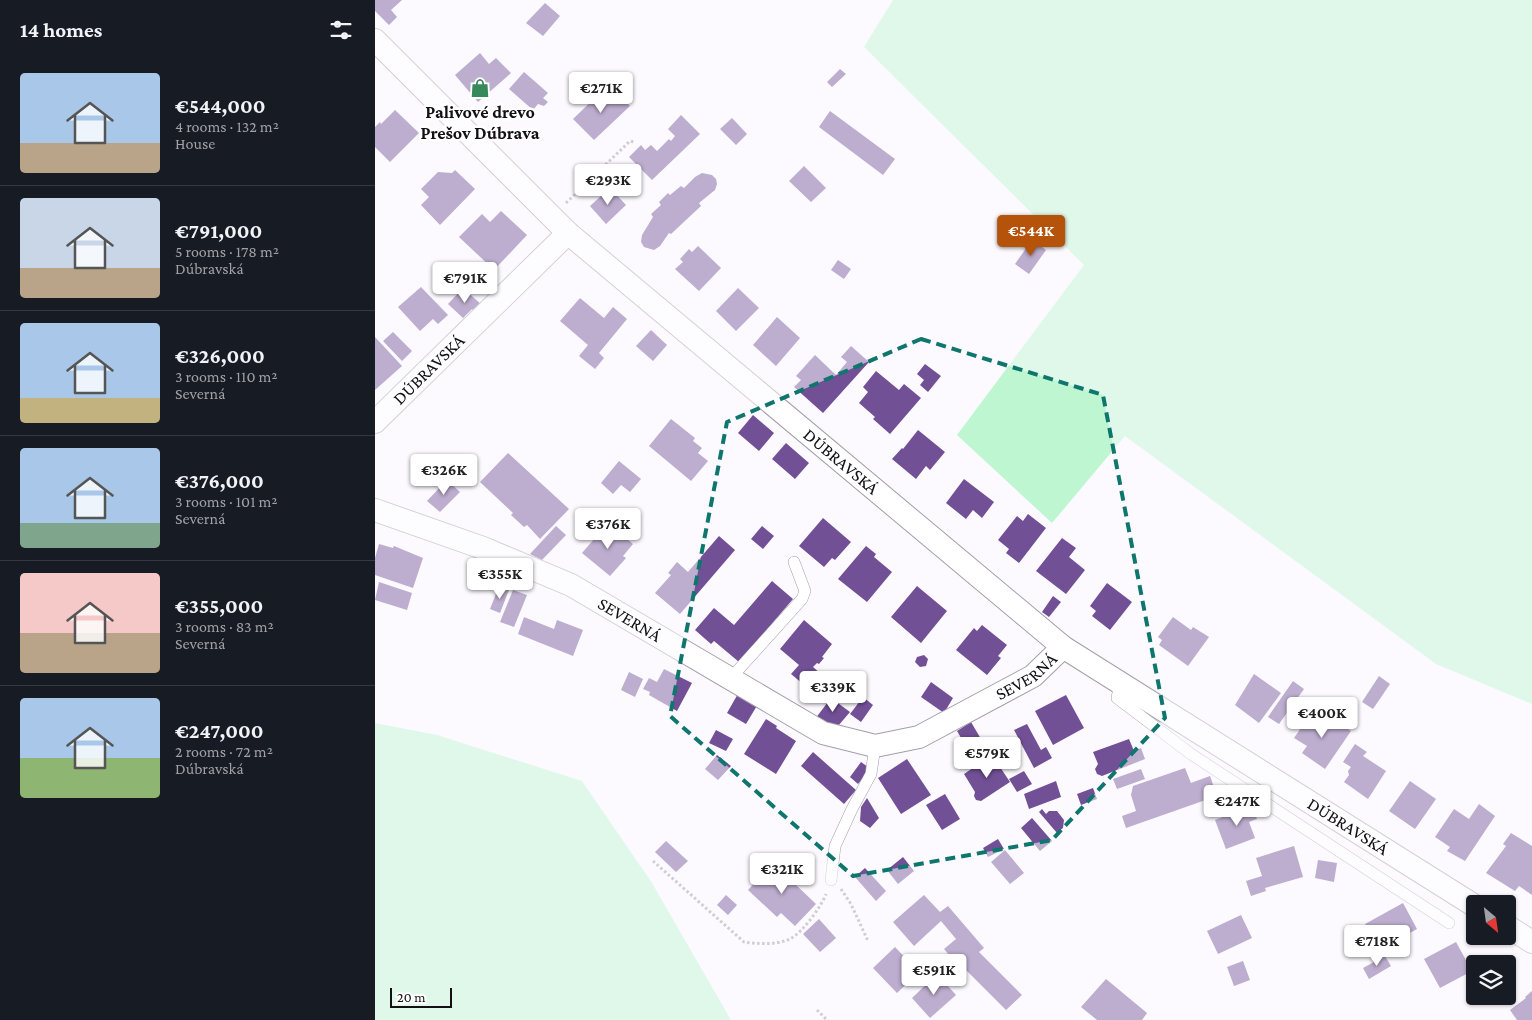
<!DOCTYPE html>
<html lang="en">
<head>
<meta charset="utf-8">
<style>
	:root { --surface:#171b24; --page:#242831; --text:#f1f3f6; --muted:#9ea1a6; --line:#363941; --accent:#b45309 }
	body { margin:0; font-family:"Crimson Pro",serif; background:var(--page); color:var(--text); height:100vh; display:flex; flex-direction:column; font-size:19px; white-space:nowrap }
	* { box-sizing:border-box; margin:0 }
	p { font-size:16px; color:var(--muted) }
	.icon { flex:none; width:28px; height:28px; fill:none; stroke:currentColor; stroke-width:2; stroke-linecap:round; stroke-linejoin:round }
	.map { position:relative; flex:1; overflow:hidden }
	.side { display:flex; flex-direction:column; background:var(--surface); width:375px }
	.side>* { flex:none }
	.needle { width:32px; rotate:151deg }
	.buttons { position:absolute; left:1091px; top:895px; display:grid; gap:10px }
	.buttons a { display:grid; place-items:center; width:50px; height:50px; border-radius:5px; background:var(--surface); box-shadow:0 1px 4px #0004; font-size:25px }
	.scale { position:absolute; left:15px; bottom:12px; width:62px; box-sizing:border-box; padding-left:5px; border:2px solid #121014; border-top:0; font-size:14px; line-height:18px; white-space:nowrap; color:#121014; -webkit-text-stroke:4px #fff; paint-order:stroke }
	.price { position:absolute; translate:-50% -42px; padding:0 11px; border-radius:5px; background:#fff; color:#222; font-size:16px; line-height:32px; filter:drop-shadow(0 1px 2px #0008) }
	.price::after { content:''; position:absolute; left:50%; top:30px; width:15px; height:11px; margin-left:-8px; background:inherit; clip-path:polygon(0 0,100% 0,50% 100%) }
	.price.active { background:var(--accent); color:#fff }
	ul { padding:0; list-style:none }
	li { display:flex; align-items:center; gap:15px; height:125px; padding:0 20px }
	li+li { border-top:1px solid var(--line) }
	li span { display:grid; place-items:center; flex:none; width:140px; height:100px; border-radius:5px; color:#555 }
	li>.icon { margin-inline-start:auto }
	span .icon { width:60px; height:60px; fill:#fffc; stroke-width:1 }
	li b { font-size:21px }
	h2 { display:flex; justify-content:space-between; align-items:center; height:60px; padding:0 20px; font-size:21px }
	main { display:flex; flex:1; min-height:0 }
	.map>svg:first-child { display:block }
</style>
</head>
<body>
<main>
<section class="side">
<h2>14 homes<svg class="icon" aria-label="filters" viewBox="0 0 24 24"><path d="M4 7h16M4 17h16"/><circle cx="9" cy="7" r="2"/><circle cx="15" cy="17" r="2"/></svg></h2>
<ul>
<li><span style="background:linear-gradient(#a9c7e8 70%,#b9a48a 0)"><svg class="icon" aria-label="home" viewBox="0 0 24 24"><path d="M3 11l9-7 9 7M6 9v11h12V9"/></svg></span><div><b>€544,000</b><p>4 rooms · 132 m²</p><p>House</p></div></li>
<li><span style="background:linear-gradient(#c9d6e8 70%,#b9a48a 0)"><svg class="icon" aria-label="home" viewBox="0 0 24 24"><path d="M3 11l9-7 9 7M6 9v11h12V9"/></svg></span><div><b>€791,000</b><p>5 rooms · 178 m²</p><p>Dúbravská</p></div></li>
<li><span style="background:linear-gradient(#a9c7e8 75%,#c2b280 0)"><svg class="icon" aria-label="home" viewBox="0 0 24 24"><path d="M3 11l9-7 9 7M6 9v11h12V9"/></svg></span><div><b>€326,000</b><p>3 rooms · 110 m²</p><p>Severná</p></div></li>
<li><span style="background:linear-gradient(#a9c7e8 75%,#7fa58c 0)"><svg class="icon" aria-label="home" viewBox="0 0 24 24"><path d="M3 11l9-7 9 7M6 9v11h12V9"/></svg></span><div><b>€376,000</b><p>3 rooms · 101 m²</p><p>Severná</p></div></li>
<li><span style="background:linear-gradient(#f6c9c9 60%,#b9a48a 0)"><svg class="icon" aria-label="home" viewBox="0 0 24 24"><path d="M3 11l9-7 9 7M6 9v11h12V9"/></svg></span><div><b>€355,000</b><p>3 rooms · 83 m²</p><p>Severná</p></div></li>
<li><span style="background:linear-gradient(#a9c7e8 60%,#8fb573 0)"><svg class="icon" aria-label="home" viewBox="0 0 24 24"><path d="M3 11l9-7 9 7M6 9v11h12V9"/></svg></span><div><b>€247,000</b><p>2 rooms · 72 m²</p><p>Dúbravská</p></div></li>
</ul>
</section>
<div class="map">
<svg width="1157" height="1020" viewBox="0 0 1157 1020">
	<rect width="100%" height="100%" fill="#fcfaff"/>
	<path fill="#bdf6d1" d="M518,0H1157V704L1061,664L750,436L677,523L582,435L709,265L489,47Z
		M0,723L62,735L207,781L277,883L356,1020H0Z"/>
	<path fill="#725096" d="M0,0H27L16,10L22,17L14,25L0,11Z
		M170,3L185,16L168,36L151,23Z
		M105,53L114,64L121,58L136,73L103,102L80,75Z
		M465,69L471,74L457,87L452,82Z
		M149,72L173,93L168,98L173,102L169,106L163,104L158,110L134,89Z
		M227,91L235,99L242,92L255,106L219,140L198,119Z
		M20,110L44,133L15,162L0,147V127L5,122L6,124Z
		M455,111L520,159L508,175L444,127Z
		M306,115L325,134L277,180L254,157L266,145L270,150L276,145L282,151L294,139L296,141L300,136L293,129Z
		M357,118L372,134L361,145L345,129Z
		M429,166L451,188L436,202L414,181Z
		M80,170L100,189L65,225L46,205L54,197L46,189L63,172L77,173Z
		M327,173L337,175L341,179L342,184L340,190L324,203L326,206L296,234L294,233L285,246L279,250L269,247L266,242L267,235L278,217L276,214L286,205L284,202L293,193L295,195L306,186L309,188L320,177Z
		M235,188L251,205L231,224L215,206Z
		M126,211L152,235L119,270L84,237L107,214L115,222Z
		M657,240L671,250L654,274L640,264Z
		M323,246L346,268L324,291L300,269L308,262L305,259L314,249L317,252Z
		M463,260L476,269L469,279L456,270Z
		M46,287L73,315L63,324L58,319L45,331L23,307Z
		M88,288L108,306L102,313L97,309L88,318L73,304Z
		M363,288L384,308L361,331L341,311Z
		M205,298L229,318L238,307L252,319L224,353L229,358L220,369L204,356L213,345L185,321Z
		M402,317L425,338L401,366L378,345Z
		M276,330L292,345L278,361L261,346Z
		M18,332L37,351L27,361L8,341Z
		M0,337L27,366L0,390Z
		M476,346L494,362L448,413L419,387L426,380L421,376L440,355L461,375L472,362L466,357Z
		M550,364L566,376L553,392L545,385L549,380L542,374Z
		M501,371L524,390L529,384L546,398L515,434L498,419L500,417L484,403L493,392L488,387Z
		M378,415L399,433L384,451L363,433Z
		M296,419L320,438L318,441L327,448L323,453L333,461L316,481L274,446Z
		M543,430L570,452L555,470L551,466L541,479L517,459L527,448L528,449Z
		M411,443L434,463L420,479L397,459Z
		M133,453L194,509L165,539L152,525L149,527L136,515L138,513L105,482Z
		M244,461L266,479L255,492L246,485L238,494L226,483Z
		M589,479L619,502L607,518L598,510L591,519L571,503Z
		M72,480L85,492L65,512L52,501Z
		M653,514L671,528L644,563L631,553L634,549L623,540L642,516L648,521Z
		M448,518L476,542L460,560L457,558L449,567L424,546Z
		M233,523L258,544L248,556L251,558L235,576L207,553Z
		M181,526L191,535L167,560L155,554Z
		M387,526L399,536L388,549L376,539Z
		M344,536L360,550L305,614L280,593L296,575L293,573L302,562L313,572Z
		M687,538L701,548L694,557L710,570L691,594L661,571Z
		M4,544L18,548L19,546L48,558L38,588L0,575V558Z
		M491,546L501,554L499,557L517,572L492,602L463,579Z
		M397,581L418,599L364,662L339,641L336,644L320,630L339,608L359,625Z
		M4,582L37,593L32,610L0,600Z
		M732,583L757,602L735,630L717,616L721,611L715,606Z
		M124,586L134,590L125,613L115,609Z
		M542,586L572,611L546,643L516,617Z
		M138,590L152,595L139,627L125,622Z
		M678,596L686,602L674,617L667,612Z
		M149,617L179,629L182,620L208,630L198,656L143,634Z
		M798,617L816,630L818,627L834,637L813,666L784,645L787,640L783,637Z
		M429,620L457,644L447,657L449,658L444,664L442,663L438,667L446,674L434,689L416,674L424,665L405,649Z
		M607,625L632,645L623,656L626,658L612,675L581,650L599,628L602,631Z
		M549,655L553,659L551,666L545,667L540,662L542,657Z
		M289,669L317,683L302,711L274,695L275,692L268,689L274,678L282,682Z
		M254,672L268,679L260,697L246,690Z
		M879,674L906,693L884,723L860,705Z
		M1004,676L1015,684L998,709L987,702Z
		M918,681L929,689L904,724L893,717Z
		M556,682L578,698L569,713L546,697Z
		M364,692L383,704L371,724L352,713Z
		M691,695L709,728L678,745L660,711Z
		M488,697L498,705L486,722L475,714Z
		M456,698L475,712L463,726L440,719Z
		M952,715L976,731L950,769L927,753L932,746L919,738L934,716L946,724Z
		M391,719L402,726L401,728L421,741L401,774L369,754Z
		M596,722L606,739L592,748L582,731Z
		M652,724L666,750L671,747L677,758L659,768L639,730Z
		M341,730L358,739L351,751L334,743Z
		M754,739L759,751L766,748L770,759L727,776L722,774L720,769L723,764L718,752Z
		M980,744L992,752L988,756L1011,771L993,799L969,782L974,775L973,771L976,767L968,762Z
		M438,752L481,790L469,804L426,766Z
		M342,755L356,766L343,780L330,769Z
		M617,755L635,782L606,801L601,800L599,796L600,792L589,774Z
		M532,759L556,795L526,814L503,778Z
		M486,762L493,767L491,774L483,784L475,777Z
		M810,768L816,783L835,776L842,796L751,828L747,816L761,811L756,795L758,786Z
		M766,769L770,779L742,789L738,779Z
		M649,771L657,784L642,792L634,779Z
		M681,781L686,797L654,809L649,794Z
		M1035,781L1061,799L1040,829L1014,811Z
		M718,788L722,799L706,805L702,794Z
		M570,794L585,819L567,830L551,805Z
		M492,798L504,818L495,828L485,821L486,807Z
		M1104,804L1120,816L1090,861L1072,851L1075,847L1060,837L1079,809L1094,819Z
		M877,806L882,819L874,822L880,838L851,849L840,820Z
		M667,809L671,814L674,811H682L689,820L688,828L682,833L664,812Z
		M657,818L677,841L665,851L646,828Z
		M1136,833L1157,846V895L1144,886L1140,891L1111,873L1131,846L1128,844Z
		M623,839L629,849L613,857L608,848Z
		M291,841L313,861L301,872L280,852Z
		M919,846L928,877L890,888L891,891L876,896L871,881L887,876L881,858Z
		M630,850L649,873L635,884L616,862Z
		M528,857L539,871L523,884L512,870Z
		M943,860L962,863L959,882L940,878Z
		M398,863L441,904L420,926L406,913L402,917L373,890Z
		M490,868L511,891L501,901L480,877Z
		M351,895L362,905L353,915L342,905Z
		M549,895L565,912L573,906L609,948L604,952L647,995L631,1010L588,967L586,969L569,949L581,939L566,921L539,946L518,922Z
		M1028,903L1042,929L1004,950L990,924Z
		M866,915L877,938L843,954L832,931Z
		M444,919L461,938L445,952L428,934Z
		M1081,942L1097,971L1065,988L1049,959Z
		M520,947L544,972L522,993L498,968Z
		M1010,956L1016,966L994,979L988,968Z
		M573,959L583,970L574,978L564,967Z
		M868,961L875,980L859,986L852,967Z
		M562,974L581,995L555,1018L537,998Z
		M731,979L772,1013L767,1020H722L706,1007Z
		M1157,991V1020H1142L1135,1010L1151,998L1150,997Z"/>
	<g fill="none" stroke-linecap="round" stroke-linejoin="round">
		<g stroke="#a39faa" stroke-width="12">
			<path id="lane" d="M355,679L427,599L430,591L419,562
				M745,683L742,698L816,754L1074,923
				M456,880L460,846L477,809L496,774L500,746"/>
		</g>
		<g stroke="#a39faa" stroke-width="24">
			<g id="street">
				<path id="s1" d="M0,40L193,233L688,647L1100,906"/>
				<path id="s2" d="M0,422L193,233"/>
				<path id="s3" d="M0,510L108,548L196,585L448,733L500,746L544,737L658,676L688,647"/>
				<path d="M1132,926L1157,942"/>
			</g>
		</g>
		<path stroke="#9b999e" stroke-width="3" stroke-dasharray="2.5 2.5" stroke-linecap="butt" d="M191,203L255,141L259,142
			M278,861L369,942C383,944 401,945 415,939C428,932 446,907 451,894
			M466,889L476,904L493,941
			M442,1010L452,1020"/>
		<use href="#lane" stroke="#fff" stroke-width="11"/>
		<use href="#street" stroke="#fff" stroke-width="22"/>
	</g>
	<path d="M0 0H1157V1020H0ZM546,339L728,395L790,718L677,840L478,876L295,716L352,422Z" fill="#fcfaff" fill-opacity=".55" fill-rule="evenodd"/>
	<path fill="none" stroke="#0f766e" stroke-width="4" stroke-dasharray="10 6" stroke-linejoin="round" d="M546,339L728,395L790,718L677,840L478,876L295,716L352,422Z"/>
	<defs>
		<g id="shop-bare" transform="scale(1.5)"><path d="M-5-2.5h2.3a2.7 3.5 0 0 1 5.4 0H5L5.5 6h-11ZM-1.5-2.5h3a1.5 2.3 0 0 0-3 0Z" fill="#37895b" stroke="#fff" stroke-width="2.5" paint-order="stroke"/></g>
	</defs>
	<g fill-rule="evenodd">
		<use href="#shop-bare" x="105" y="88"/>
	</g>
	<g text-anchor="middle" stroke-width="5" stroke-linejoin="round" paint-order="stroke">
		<g font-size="18" font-weight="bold" fill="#121014" stroke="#fff">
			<text x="105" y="118">Palivové drevo<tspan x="105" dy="21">Prešov Dúbrava</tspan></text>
		</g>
		<g font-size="18" fill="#121014" stroke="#fff">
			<text dy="6" stroke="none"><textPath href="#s2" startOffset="75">DÚBRAVSKÁ</textPath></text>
			<text dy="6" stroke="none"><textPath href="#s1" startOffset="629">DÚBRAVSKÁ</textPath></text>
			<text dy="6" stroke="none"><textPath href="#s3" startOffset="278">SEVERNÁ</textPath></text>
			<text dy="6" stroke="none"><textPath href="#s3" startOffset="724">SEVERNÁ</textPath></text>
			<text dy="6" stroke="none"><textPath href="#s1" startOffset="1255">DÚBRAVSKÁ</textPath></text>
		</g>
	</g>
</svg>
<div class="buttons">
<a><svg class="needle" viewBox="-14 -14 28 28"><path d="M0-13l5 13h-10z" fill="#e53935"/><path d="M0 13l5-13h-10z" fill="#9ea1a6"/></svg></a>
<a><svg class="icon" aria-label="layers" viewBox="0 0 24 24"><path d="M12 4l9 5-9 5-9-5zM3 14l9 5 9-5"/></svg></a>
</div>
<div class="scale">20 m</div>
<b class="price" style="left:226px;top:114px">€271K</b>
<b class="price" style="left:233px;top:206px">€293K</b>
<b class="price active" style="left:656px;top:257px">€544K</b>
<b class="price" style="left:90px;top:304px">€791K</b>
<b class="price" style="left:69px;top:496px">€326K</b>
<b class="price" style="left:233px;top:550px">€376K</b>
<b class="price" style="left:125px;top:600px">€355K</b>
<b class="price" style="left:458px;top:713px">€339K</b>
<b class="price" style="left:947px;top:739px">€400K</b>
<b class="price" style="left:612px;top:779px">€579K</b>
<b class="price" style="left:862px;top:827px">€247K</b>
<b class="price" style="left:407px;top:895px">€321K</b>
<b class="price" style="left:1002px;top:967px">€718K</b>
<b class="price" style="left:559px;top:996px">€591K</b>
</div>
</main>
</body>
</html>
